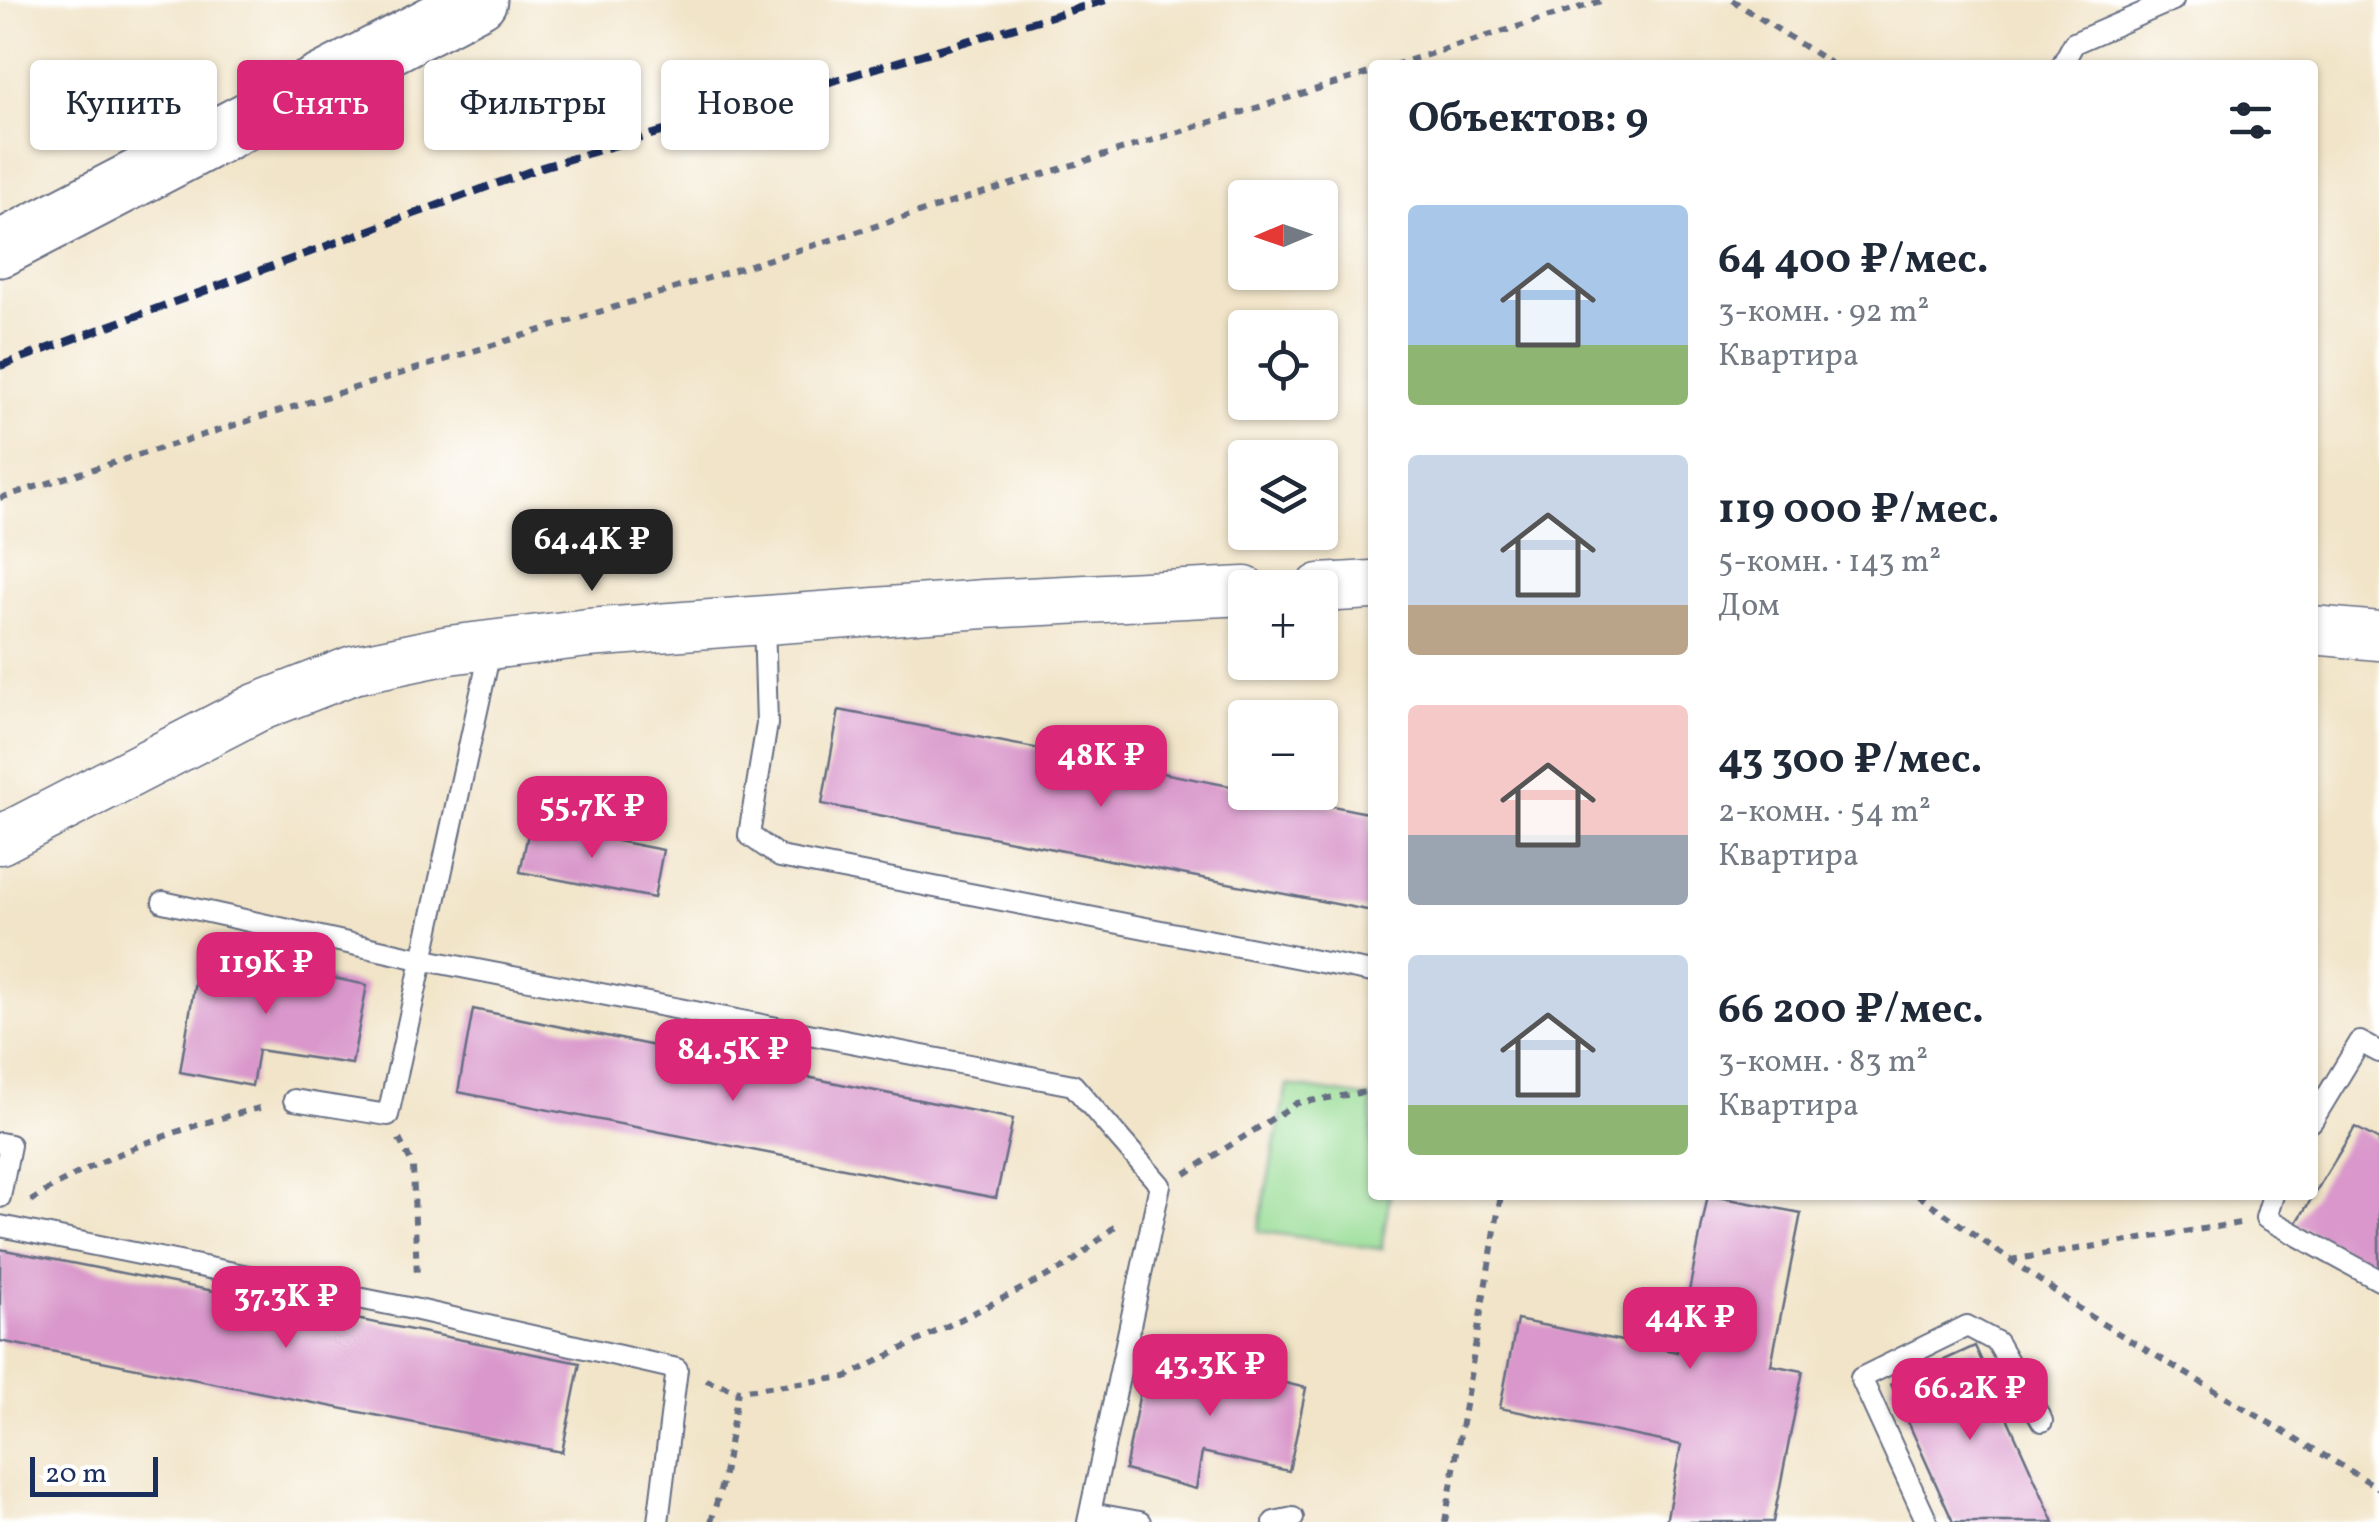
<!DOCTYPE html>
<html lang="ru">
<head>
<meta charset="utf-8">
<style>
	:root { --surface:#fff; --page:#f6f6f7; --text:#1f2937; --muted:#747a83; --accent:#db2777 }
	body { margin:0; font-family:Vollkorn,serif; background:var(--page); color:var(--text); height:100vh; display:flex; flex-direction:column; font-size:38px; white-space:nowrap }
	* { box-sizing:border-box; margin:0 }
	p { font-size:32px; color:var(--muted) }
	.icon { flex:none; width:55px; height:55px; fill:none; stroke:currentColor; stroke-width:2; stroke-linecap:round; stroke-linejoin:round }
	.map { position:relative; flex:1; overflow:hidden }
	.sheet { position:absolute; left:1368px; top:60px; width:950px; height:1140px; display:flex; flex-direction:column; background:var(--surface); border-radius:10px; box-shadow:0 2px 8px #0004 }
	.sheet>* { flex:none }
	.hud { position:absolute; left:30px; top:60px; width:950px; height:90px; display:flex; gap:20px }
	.needle { width:65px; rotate:268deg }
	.fabs { position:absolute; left:1228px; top:180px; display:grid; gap:20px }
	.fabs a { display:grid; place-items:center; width:110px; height:110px; border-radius:10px; background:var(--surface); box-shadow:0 2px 8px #0004; font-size:50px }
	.scale { position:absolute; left:30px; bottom:25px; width:128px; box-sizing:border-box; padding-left:10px; border:5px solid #1b2f5e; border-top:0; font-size:28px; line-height:35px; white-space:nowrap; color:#1b2f5e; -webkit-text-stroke:8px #fff; paint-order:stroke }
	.price { position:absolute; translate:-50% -85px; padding:0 22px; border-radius:20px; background:var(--accent); color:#fff; font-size:32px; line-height:65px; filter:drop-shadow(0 2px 5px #0008) }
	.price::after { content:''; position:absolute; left:50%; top:60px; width:30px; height:22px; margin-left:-15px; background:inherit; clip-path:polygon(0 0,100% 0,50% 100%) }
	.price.selected { background:#222; color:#fff }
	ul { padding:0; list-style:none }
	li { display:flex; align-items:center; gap:30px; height:250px; padding:0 40px }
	li span { display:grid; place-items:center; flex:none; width:280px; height:200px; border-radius:10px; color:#555 }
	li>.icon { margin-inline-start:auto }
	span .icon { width:120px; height:120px; fill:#fffc; stroke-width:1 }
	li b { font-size:42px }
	h2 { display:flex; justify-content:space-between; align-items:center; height:120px; padding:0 40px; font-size:42px }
	.pill { padding:0 35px; border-radius:10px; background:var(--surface); box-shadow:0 2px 8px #0004; font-size:35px; line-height:90px }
	.pill.selected { background:var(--accent); color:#fff }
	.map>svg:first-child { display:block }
</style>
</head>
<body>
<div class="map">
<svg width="2379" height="1522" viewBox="0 0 2379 1522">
	<rect width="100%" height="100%" fill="#fff"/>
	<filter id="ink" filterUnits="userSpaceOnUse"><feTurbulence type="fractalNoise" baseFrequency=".01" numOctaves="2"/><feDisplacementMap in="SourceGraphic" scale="20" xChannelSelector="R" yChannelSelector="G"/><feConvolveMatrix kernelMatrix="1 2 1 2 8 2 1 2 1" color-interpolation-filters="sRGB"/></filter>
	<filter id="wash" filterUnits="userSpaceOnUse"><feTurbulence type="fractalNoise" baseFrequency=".0048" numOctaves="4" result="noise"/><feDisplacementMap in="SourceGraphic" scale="40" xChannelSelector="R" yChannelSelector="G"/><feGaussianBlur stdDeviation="2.25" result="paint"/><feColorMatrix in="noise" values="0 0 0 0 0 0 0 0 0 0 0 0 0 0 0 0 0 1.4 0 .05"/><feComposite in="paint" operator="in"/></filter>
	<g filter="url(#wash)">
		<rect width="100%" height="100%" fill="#f1e4c8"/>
		<path fill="#99dd95" stroke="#5a867a" stroke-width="2.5" d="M1287,1085L1372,1098V1195H1390L1381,1249L1258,1231Z"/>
		<g id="blocks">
			<path fill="#d997cb" d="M839,710L1245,789V792H1264L1372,814V911L822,804Z
				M530,824L663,850L654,898L520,872Z
				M200,951L367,985L352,1064L258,1050L252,1086L180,1072Z
				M473,1009L1013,1119L996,1198L458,1092Z
				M2355,1127L2379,1140V1269L2296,1224Z
				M1708,1195L1801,1213L1771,1365L1803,1371L1773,1522H1666L1681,1445L1500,1408L1517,1320L1677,1352Z
				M0,1249L580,1363L562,1452L0,1341Z
				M1975,1346L2054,1522H1953L1891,1384Z
				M1148,1350L1306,1388L1289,1471L1202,1452L1196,1489L1125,1470Z"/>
		</g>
	</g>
	<g filter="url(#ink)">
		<use href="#blocks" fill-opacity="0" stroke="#666e83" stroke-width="2.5"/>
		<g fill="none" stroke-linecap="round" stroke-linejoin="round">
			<g stroke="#666e83" stroke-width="24">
				<path id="service" d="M2062,65L2074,43L2173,0
					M764,620L767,724L749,835L780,857L1372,972
					M163,902L420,959L1073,1085L1160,1185L1088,1522
					M294,1100L388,1115L491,647
					M2312,1121L2360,1042L2379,1052
					M0,1143L10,1145L0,1197
					M2273,1195L2266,1218L2379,1280
					M0,1226L418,1310L677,1369L658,1522
					M1090,1513L1140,1522
					M1274,1522L1293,1518
					M1927,1522L1861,1378L1967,1326L1997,1342L2042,1421"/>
			</g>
			<g stroke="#666e83" stroke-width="51">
				<path id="tertiary" d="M1320,588L1372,585
					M2312,630L2379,636
					M0,840L256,708L353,670L449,650L588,633L984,604L1245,591"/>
			</g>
			<g stroke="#666e83" stroke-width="59">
				<path id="primary" d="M0,249L479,0"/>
			</g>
			<path stroke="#666e83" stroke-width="6" stroke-dasharray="8 8" stroke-linecap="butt" d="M1732,0L1833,65
				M1394,65L1604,0
				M0,498L1372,72
				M399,1139L413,1166L417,1278
				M1185,1174L1297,1103L1372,1091
				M1918,1195L2096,1320L2379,1488
				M31,1201C94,1158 189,1124 264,1107
				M2010,1260L2240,1223
				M706,1380L738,1391
				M711,1522L723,1480L738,1391L846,1377L1069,1265L1119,1223
				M1445,1522L1501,1195"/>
			<use href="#service" stroke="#fff" stroke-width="20"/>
			<use href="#tertiary" stroke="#fff" stroke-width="48"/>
			<use href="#primary" stroke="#fff" stroke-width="55"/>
			<path stroke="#1b2f5e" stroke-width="8" stroke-dasharray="15 8" stroke-linecap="butt" d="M0,366L539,168L1106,0"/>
		</g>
	</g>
</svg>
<div class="fabs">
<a><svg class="needle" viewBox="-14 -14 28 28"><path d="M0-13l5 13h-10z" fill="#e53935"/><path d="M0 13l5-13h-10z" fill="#747a83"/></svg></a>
<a><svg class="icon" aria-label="locate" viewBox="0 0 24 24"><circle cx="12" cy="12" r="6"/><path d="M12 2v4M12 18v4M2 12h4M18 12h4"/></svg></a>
<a><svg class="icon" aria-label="layers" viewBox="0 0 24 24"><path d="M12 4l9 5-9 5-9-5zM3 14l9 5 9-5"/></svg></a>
<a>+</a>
<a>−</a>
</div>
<div class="scale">20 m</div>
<b class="price selected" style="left:592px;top:594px">64.4K ₽</b>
<b class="price" style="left:1101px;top:810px">48K ₽</b>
<b class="price" style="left:592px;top:861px">55.7K ₽</b>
<b class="price" style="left:266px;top:1017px">119K ₽</b>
<b class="price" style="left:733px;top:1104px">84.5K ₽</b>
<b class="price" style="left:286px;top:1351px">37.3K ₽</b>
<b class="price" style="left:1690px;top:1372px">44K ₽</b>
<b class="price" style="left:1210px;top:1419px">43.3K ₽</b>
<b class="price" style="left:1970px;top:1443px">66.2K ₽</b>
<div class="hud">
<a class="pill">Купить</a>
<a class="pill selected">Снять</a>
<a class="pill">Фильтры</a>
<a class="pill">Новое</a>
</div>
<section class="sheet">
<h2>Объектов: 9<svg class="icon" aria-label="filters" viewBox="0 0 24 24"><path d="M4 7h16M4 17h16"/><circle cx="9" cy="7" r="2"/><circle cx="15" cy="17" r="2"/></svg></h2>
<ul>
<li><span style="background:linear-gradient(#a9c7e8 70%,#8fb573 0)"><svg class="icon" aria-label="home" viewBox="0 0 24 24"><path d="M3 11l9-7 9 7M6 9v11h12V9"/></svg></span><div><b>64 400 ₽/мес.</b><p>3-комн. · 92 m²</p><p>Квартира</p></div></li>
<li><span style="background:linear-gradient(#c9d6e8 75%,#b9a48a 0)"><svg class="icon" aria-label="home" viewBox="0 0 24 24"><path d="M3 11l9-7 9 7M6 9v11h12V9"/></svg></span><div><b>119 000 ₽/мес.</b><p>5-комн. · 143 m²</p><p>Дом</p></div></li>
<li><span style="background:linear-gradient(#f6c9c9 65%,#9aa5b1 0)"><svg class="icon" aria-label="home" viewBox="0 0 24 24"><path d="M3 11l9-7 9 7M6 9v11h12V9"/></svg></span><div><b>43 300 ₽/мес.</b><p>2-комн. · 54 m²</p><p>Квартира</p></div></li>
<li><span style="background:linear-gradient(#c9d6e8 75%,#8fb573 0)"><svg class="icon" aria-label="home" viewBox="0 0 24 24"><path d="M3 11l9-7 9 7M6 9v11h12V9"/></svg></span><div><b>66 200 ₽/мес.</b><p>3-комн. · 83 m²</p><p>Квартира</p></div></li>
</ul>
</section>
</div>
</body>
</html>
